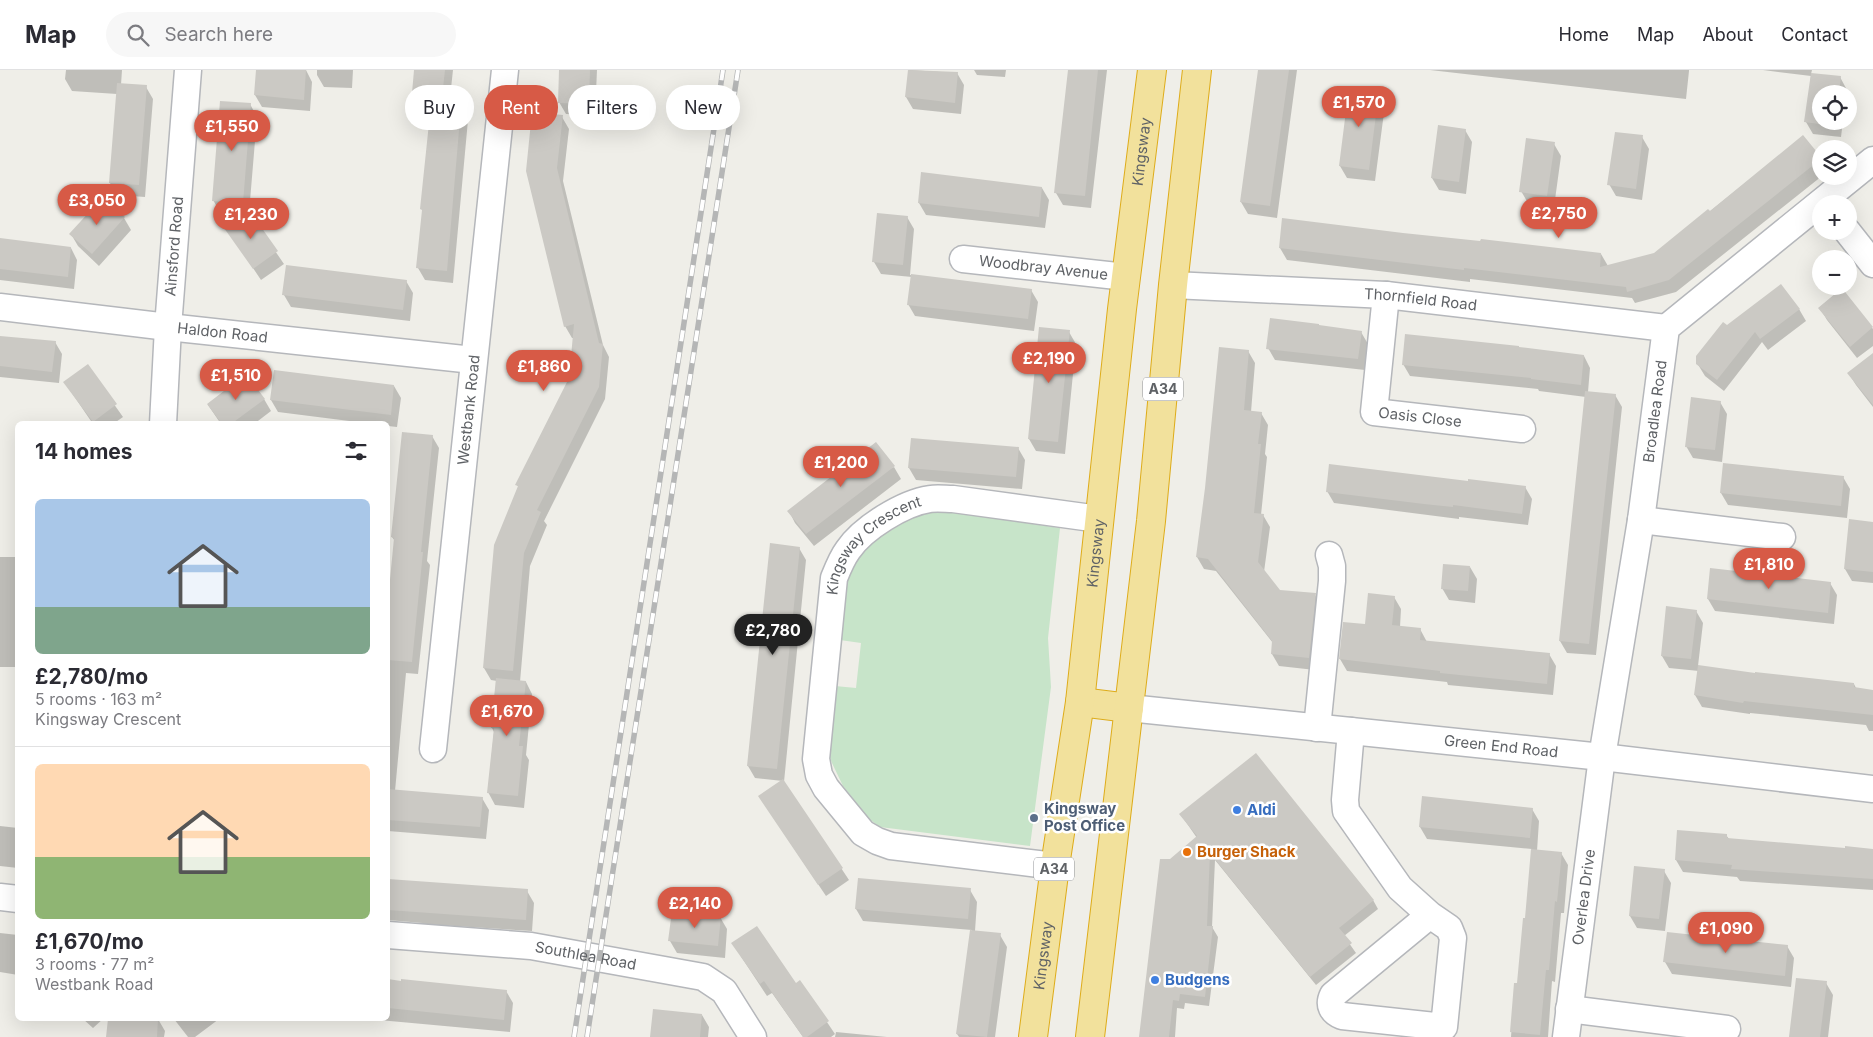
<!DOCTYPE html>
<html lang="en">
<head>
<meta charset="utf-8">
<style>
	:root { --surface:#fff; --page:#f7f7f7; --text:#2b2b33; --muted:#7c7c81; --line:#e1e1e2; --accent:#d75a46 }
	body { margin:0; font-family:Inter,sans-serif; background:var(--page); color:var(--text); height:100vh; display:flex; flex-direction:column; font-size:19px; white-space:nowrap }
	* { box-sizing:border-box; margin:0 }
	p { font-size:16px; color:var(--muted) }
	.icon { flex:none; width:28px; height:28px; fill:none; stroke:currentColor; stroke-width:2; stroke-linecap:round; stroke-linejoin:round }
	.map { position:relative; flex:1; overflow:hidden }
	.drawer { position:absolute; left:15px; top:351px; width:375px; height:600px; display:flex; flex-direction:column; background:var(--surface); border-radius:8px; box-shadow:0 5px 20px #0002 }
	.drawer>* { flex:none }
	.guide { position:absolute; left:405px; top:15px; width:475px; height:45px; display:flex; gap:10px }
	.buttons { position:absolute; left:1812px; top:15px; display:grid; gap:10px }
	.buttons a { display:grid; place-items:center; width:45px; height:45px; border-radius:50%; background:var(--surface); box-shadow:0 5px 20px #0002; font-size:25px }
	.price { position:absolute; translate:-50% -42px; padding:0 11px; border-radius:18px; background:var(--accent); color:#fff; font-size:16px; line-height:32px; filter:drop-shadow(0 1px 2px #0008) }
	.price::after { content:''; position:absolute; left:50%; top:30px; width:15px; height:11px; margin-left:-8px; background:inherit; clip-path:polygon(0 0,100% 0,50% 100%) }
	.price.selected { background:#222; color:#fff }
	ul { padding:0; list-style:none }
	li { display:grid; align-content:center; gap:10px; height:265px; padding:0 20px }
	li+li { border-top:1px solid var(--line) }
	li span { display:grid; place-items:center; height:155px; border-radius:8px; color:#555 }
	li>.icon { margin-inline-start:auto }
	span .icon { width:90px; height:90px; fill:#fffc; stroke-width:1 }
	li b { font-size:21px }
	h2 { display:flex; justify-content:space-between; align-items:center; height:60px; padding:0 20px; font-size:21px }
	.pill { padding:0 18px; border-radius:22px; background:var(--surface); box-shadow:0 5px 20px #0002; font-size:18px; line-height:45px }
	.pill.selected { background:var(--accent); color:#fff }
	header { display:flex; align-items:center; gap:30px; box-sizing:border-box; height:70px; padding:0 25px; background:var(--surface); border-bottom:1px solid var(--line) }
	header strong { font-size:24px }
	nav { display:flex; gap:28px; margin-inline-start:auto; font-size:18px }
	.search { width:350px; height:45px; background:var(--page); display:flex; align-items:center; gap:12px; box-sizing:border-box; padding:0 18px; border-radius:28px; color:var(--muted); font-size:19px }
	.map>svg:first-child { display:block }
</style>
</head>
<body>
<header>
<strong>Map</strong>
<div class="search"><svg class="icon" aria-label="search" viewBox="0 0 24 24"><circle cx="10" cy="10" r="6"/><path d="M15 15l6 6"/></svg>Search here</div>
<nav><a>Home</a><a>Map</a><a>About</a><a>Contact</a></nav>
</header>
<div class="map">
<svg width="1873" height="967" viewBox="0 0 1873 967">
	<rect width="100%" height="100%" fill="#efeee8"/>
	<path fill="#c7e4c9" d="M933,442H951L1060,458L1048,568L1051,617L1030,776L880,757L869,749L843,716L832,693L829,685L835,616L856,618L861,573L840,570L846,516L851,496L872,472L911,448Z"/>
	<path fill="#0003" d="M66,0H122L121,15L146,17L153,29L145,127L117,125L110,113L117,24L72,21L65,9Z
		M257,0H306L312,12L310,41L262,37L255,25Z
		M317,0H353L352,18L324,17L317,5Z
		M415,0H453L449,37L461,38L468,50L453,213L425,210L418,198L432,36L420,35L413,23Z
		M560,0H597L595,45L566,44L559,32Z
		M909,0L957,3L964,15L961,44L913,39L906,27Z
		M974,0H1006L1005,7L977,5Z
		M1069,0H1107L1091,138L1063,135L1056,123Z
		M1260,0H1297L1277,148L1248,144L1241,132Z
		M1430,0H1689V1L1686,29Z
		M1763,0H1812L1811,4L1840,7L1847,20V24H1821V51H1843L1841,67L1813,64L1806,52L1811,6Z
		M1378,22L1385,35L1375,111L1347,108L1340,96Z
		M250,34L257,47L249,143L284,194L261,210L226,158L246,144L220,142L213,130Z
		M562,47L569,59L563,111L603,275L609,287L605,329L544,451L547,455L530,496L520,612H526L532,624L526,685L529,690L524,738L495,735L488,722L494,662L492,658L497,611L491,610L484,598L519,418L517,415L570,308L574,268H572L565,256L527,101Z
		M1465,60L1472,72L1466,124L1439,120L1432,108Z
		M1642,67L1649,79L1642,130L1616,126L1609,114Z
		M1803,67L1821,89L1822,106L1676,222L1635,233L1632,228L1470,209V212L1287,190L1280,178L1403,164L1601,184L1608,196L1655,184L1709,142Z
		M1554,74L1561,86L1554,137L1528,133L1521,121Z
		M1042,118L1049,130L1045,158L926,145L919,133Z
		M103,129L124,148L131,160L99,196L78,176L71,164Z
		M907,147L914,159L910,205L1031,220L1038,232L1034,261L915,246L908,234L912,207L881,204L874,192Z
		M0,170L71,178L77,190L74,219L0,210Z
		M406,211L413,223L410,251L291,237L284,225Z
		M1842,220L1873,259V276L1857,288L1827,250L1820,238Z
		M1799,239L1806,251L1768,280L1762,272L1724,321L1705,306L1697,293L1727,256Z
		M1069,262L1076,274L1065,384L1036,381L1029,369Z
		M1361,262L1368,274L1365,300L1275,290L1268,278Z
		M0,267L55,272L62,284L59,313L0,307Z
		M1520,279L1584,286L1590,298L1588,322L1615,325L1622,337L1596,585L1567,583L1560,571L1586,327L1539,321L1538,319L1410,306L1403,294Z
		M1248,281L1255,293L1251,342L1261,343L1268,355L1265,384L1267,387L1261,445H1263L1270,457L1264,502L1279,521L1315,525L1322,537L1315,600L1279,596L1272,584L1273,573L1216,501L1204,499L1197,487Z
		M1873,288V337L1856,315L1849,304Z
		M87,296L123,347L113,354H93L65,313Z
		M394,316L401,328L397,357L388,356V354H373L278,342L271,330Z
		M264,329L271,341L254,354H221L208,335Z
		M1720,332L1727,344L1722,392L1693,388L1686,376Z
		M432,366L439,378L427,491L430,495L418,604L406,603L395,721L482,728L489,740L486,769L388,761V541L395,471L392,467Z
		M1018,378L1025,390L1022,419L916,410L909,398Z
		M894,397L901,409L814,476L795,453L789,441Z
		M1843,407L1850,419L1847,448L1728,435L1721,423Z
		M1469,413L1525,417L1532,429L1528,455L1459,447V449L1334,433L1327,421Z
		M1873,453V513L1852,511L1845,499Z
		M799,478L806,490L784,712L849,810L826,826L759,726L783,711L755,708L748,696Z
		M0,487H18V597H0Z
		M1470,497L1477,509L1475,533L1449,530L1442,518Z
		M1830,513L1837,525L1834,554L1715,541L1708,529Z
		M1394,527L1401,539L1400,557L1420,559L1427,572L1549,584L1556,596L1553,625L1448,615L1447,612L1347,601L1340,589L1366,555Z
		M1696,541L1703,553L1698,596L1756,605L1854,614L1856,618L1873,621V661H1869L1866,655L1750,643V644L1702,637L1695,625L1699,601L1669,598L1662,586Z
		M1532,739L1539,751L1537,781L1561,783L1568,795L1564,843H1561L1555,912L1552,911L1548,967H1511L1515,914H1518L1526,849L1532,779L1427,769L1420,757Z
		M1181,745L1373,830L1378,839L1344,866L1356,883L1316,915L1215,790L1212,857L1218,867L1209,936L1185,933L1184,939L1177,938L1175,967H1140L1171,790L1197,768Z
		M0,756L18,758V798L0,796Z
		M1726,765L1729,769L1846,779L1873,780V820L1740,811L1737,807L1683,802L1676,790Z
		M1664,801L1671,813L1665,861L1637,858L1630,846Z
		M388,810L527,821L534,833L532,861L423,854L422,853L388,850Z
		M970,820L977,832L975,861L1000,865L1007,877L995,967H959L957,964L972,860L863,851L856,839Z
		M720,847L727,859L725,888L677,883L670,871Z
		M0,863L18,865V905L0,902Z
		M1787,876L1794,888L1791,917L1672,904L1665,892Z
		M740,885L796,915L800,912L835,964L831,967H803L772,923L767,926Z
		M388,911L506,921L513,933L510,962L368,949H388Z
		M1826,913L1833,925L1828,967H1790Z
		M702,945L709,957L708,967H651Z
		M83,949H103L93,958Z
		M110,949H158L165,961L164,967H107Z
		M174,949H219L195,967H188Z
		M836,962L887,967H835Z"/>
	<path fill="#cbc9c4" d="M256,0H306L304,30L254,25Z
		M414,0H445L442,27L412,23Z
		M559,0H590L589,34L558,33Z
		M908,0L958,2L955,33L905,27Z
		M1068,0H1098L1085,126L1054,123Z
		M1258,0H1289L1270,136L1240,132Z
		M1811,3L1841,6L1839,24H1821V51H1835V56L1804,52Z
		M117,13L147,15L139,115L109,113Z
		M1349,17L1379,21L1369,100L1339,96Z
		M220,31L251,33L243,133L212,131Z
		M431,34L461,37L447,201L416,198L422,140L420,139Z
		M532,42L563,45L557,98L599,273L603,274L599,317L537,440L541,442L524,483L513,601L483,598L494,475L518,416L515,415L569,308L574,254L564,257L526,101Z
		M1438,55L1466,59L1459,112L1431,108Z
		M1615,62L1643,65L1636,119L1607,115Z
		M1803,65L1821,87V89L1669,210L1627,222L1626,217L1464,198V200L1279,178L1282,148L1403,163L1480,171L1481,169L1601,183L1600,197L1654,183L1708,139L1710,141Z
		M1526,68L1555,72L1547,126L1519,122Z
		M921,102L1042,117L1039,147L918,133Z
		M103,127L125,147L92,184L69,164Z
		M249,140L278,181L253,199L224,158Z
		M877,143L908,146L903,195L872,192Z
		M0,168L71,177L68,207L0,199Z
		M286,195L407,210L403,240L282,225Z
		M911,204L1032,219L1028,249L907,235Z
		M1781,214L1800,239L1760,269L1755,262L1717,310L1696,294V286L1723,252L1727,255Z
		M1842,218L1873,257L1850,277L1818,238Z
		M1270,248L1319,254V255L1362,261L1358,289L1266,279Z
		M1039,257L1070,260L1058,372L1028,369Z
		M1405,264L1519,276V277L1584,285L1581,315L1531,309V308L1402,295Z
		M0,266L56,271L52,302L0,296Z
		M1219,277L1249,280L1244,340L1262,342L1258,374H1261L1254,443L1264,444L1258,492L1280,520L1316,523L1309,588L1271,584L1272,571L1208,489L1196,487L1205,418Z
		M1873,283V335L1847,303Z
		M88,294L117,334L93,352L63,312Z
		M274,300L394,315L391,345L270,330Z
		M246,304L265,329L231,354H222L207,334Z
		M1585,321L1616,324L1589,574L1559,571Z
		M1691,327L1721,331L1715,380L1685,377Z
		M402,362L433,365L421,482H423L412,592L388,590V530L394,468L391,467Z
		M911,368L1019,377L1016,407L908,398Z
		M876,372L895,396L806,464L787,441Z
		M1723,393L1844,406L1841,436L1720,423Z
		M1329,394L1468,411V409L1526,416L1522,444L1453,435V437L1424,434L1326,422Z
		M1849,449L1873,452V502L1844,499Z
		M770,473L800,477L777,699L747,696Z
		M1443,494L1470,496L1468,521L1441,519Z
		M1710,498L1831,512L1828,543L1707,529Z
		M1368,523L1395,526L1392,555L1421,558L1420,570L1550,583L1547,614L1440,603V601L1339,589L1343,552L1365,554Z
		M1666,536L1697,540L1691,589L1661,586Z
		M1698,595L1755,603V602L1854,613V617L1873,620V645L1744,631L1743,633L1694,625Z
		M496,608L526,611L519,676H523L518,726L487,723L494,658H491Z
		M1256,683L1374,830L1339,858L1352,873L1310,907L1210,783L1207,856H1213L1205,927L1180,924L1179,931L1173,930L1169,967H1139L1160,789H1170L1197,766L1179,744Z
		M783,709L843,798L818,815L758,726Z
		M388,719L483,727L480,757L388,750Z
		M1422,726L1533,738L1530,768L1419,757Z
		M1677,760L1727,764V768L1845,778V776L1873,779V809L1731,799L1732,795L1675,790Z
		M1531,779L1562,782L1557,832L1555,831L1549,900H1546L1540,965L1510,962L1514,913H1517L1523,848H1525Z
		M1634,796L1665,799L1659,849L1629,846Z
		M858,808L971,818L968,849L855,839Z
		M388,809L528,819L526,850L388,840Z
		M672,841L721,846L718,876L668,871Z
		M757,856L796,913L800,910L829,951L807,967H803L764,911L760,914L731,873Z
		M970,860L1001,863L987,967L956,964Z
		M1667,862L1788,875L1785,906L1663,892Z
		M1796,908L1827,911L1820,967H1789Z
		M388,909L401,911V909L507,920L504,950L388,938Z
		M653,939L702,944L700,967H650Z
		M108,949H158L157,967H106Z"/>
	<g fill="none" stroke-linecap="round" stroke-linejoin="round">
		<g stroke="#b5b7bb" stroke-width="29">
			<g id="minor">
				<path d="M1847,161L1873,194"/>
				<path id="s1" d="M963,189L1126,207"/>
				<path id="s2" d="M1173,215L1386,225L1666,258"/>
				<path id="s3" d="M1386,225L1374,342L1522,359"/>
				<path id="s4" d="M0,237L168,257L473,290"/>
				<path id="s5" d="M163,354L168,257L188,0"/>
				<path d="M1641,450L1782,467"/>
				<path id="s6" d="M1129,638L1602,687L1873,719"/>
				<path d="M1317,658L1332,511V496L1329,485"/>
				<path d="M1351,661L1345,730L1346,741L1400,818L1430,845L1449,858L1453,868L1444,957L1342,946C1332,942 1328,935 1333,925L1430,845"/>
				<path id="s7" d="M433,679L505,0"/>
				<path id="s8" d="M1055,796L891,776L877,771L863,763L826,718L819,705L816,689L834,508C838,498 842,488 848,480C863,458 903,433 930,429C937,428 946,429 953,429L1099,449"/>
				<path d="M0,827L18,829"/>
				<path id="s9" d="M388,865L531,876L703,907L724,921L753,967"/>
				<path d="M1569,939L1727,959"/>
				<path id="s10" d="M1566,967L1602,687L1641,450L1666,258L1873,90"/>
			</g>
		</g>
		<g stroke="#deac1a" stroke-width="30">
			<g id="highway">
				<path d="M1080,632L1129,638"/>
				<path id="s11" d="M1033,967L1055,796L1080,632L1122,239L1152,0"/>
				<path d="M1090,967L1151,451L1173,215L1197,0"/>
			</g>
		</g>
		<use href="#minor" stroke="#fff" stroke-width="26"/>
		<use href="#highway" stroke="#f2e19c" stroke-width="28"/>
		<g stroke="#b5b6b6" stroke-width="5.5">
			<path id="rail" d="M574,967L723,0
				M587,967L738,0"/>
		</g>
		<use href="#rail" stroke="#fff" stroke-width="4" stroke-dasharray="11" stroke-linecap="butt"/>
	</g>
	<g fill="#3f7fe0" stroke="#fff" stroke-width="2">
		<circle cx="1237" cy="740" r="5"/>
		<circle cx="1155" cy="910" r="5"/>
	</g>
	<circle fill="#5c6f8a" stroke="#fff" stroke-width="2" cx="1034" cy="748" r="5"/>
	<circle fill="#e8710a" stroke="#fff" stroke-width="2" cx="1187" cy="782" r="5"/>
	<g text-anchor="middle" stroke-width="5" stroke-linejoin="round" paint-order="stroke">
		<g fill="#fff" stroke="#8f9194" stroke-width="1">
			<rect x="1143" y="307.5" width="40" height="23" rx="4"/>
			<rect x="1034" y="787.5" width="40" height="23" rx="4"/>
		</g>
		<g font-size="14" font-weight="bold" fill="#5f6266">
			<text x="1163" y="324">A34</text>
			<text x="1054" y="804">A34</text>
		</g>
		<g font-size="15" fill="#5f6266" stroke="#fff">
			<text dy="5" stroke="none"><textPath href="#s11" startOffset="892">Kingsway</textPath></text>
			<text dy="5" stroke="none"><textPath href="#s5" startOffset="178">Ainsford Road</textPath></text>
			<text dy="5" stroke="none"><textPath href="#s1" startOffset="81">Woodbray Avenue</textPath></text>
			<text dy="5" stroke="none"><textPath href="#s2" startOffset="248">Thornfield Road</textPath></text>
			<text dy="5" stroke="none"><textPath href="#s4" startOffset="224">Haldon Road</textPath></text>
			<text dy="5" stroke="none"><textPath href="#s7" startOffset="341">Westbank Road</textPath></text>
			<text dy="5" stroke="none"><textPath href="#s10" startOffset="632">Broadlea Road</textPath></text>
			<text dy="5" stroke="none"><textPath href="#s3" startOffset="164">Oasis Close</textPath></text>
			<text dy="5" stroke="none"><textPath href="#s8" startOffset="519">Kingsway Crescent</textPath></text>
			<text dy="5" stroke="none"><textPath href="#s11" startOffset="488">Kingsway</textPath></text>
			<text dy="5" stroke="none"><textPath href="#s6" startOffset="374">Green End Road</textPath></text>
			<text dy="5" stroke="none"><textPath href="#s10" startOffset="141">Overlea Drive</textPath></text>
			<text dy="5" stroke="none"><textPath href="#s11" startOffset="82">Kingsway</textPath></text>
			<text dy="5" stroke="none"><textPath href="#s9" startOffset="199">Southlea Road</textPath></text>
		</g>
		<g font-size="15" font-weight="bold" fill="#4e5e75" stroke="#fff" text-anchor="start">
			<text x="1044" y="744">Kingsway<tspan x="1044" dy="17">Post Office</tspan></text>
		</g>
		<g font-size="15" font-weight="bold" fill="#366cbe" stroke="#fff" text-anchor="start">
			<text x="1247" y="745">Aldi</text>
			<text x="1165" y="915">Budgens</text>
		</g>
		<g font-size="15" font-weight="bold" fill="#c56008" stroke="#fff" text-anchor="start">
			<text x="1197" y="787">Burger Shack</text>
		</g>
	</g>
</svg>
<div class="buttons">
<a><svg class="icon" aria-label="locate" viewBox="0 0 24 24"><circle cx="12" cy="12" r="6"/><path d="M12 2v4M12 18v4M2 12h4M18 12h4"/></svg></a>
<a><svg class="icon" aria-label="layers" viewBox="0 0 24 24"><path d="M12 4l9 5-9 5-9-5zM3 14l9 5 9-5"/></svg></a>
<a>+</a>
<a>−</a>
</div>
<b class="price" style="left:1359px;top:58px">£1,570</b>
<b class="price" style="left:232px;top:82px">£1,550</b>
<b class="price" style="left:97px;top:156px">£3,050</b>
<b class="price" style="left:1559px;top:169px">£2,750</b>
<b class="price" style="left:251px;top:170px">£1,230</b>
<b class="price" style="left:1049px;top:314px">£2,190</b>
<b class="price" style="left:544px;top:322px">£1,860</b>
<b class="price" style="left:236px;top:331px">£1,510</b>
<b class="price" style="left:841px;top:418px">£1,200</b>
<b class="price" style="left:1769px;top:520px">£1,810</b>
<b class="price selected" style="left:773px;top:586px">£2,780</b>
<b class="price" style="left:507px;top:667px">£1,670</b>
<b class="price" style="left:695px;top:859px">£2,140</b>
<b class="price" style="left:1726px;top:884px">£1,090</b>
<div class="guide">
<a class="pill">Buy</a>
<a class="pill selected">Rent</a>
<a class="pill">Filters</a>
<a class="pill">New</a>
</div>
<section class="drawer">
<h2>14 homes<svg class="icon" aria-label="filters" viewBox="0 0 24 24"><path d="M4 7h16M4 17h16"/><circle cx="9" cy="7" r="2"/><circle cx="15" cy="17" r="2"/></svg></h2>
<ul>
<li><span style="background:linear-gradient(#a9c7e8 70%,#7fa58c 0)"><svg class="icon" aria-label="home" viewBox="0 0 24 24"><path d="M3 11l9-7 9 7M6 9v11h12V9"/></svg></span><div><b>£2,780/mo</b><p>5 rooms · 163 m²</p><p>Kingsway Crescent</p></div></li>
<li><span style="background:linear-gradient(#ffd9b3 60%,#8fb573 0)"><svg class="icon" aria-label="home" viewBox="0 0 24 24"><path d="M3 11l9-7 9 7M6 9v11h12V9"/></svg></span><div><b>£1,670/mo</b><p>3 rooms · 77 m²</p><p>Westbank Road</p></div></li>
</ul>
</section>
</div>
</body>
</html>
